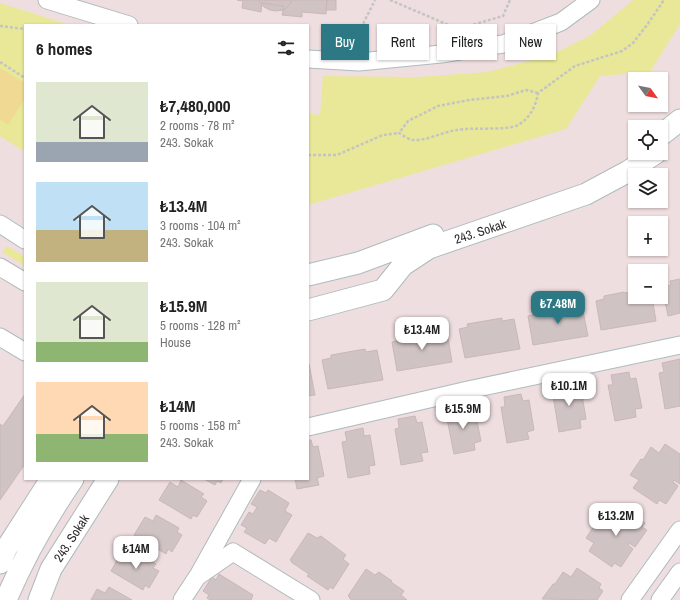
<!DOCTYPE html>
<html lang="en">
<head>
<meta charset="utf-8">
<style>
	:root { --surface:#fff; --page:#f2f2f2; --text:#222; --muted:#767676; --accent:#2d7885 }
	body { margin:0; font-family:"Archivo Narrow",sans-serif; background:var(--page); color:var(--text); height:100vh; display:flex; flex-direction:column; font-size:15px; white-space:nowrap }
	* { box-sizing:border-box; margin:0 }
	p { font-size:13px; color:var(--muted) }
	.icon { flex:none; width:22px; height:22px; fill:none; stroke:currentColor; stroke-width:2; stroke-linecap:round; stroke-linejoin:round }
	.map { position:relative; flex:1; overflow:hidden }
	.panel { position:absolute; left:24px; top:24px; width:285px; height:456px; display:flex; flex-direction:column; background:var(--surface); border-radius:0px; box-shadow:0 1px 3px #0004 }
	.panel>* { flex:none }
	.hud { position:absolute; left:321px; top:24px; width:299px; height:36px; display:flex; gap:8px }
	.needle { width:26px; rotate:123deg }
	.fabs { position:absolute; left:628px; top:72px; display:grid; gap:8px }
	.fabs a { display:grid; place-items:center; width:40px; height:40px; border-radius:0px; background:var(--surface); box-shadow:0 1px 3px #0004; font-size:20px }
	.price { position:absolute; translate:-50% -34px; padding:0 9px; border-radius:8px; background:#fff; color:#222; font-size:13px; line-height:26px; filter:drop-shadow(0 1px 2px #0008) }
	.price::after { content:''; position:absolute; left:50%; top:24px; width:12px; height:9px; margin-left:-6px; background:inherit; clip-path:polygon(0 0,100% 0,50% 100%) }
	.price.active { background:var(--accent); color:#fff }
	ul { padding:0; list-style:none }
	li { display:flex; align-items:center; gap:12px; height:100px; padding:0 12px }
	li span { display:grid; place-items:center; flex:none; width:112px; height:80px; border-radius:0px; color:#555 }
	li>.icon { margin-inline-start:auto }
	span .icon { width:48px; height:48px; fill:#fffc; stroke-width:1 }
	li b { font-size:17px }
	h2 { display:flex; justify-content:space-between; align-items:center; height:48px; padding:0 12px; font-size:17px }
	.tag { padding:0 14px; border-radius:0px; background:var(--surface); box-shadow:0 1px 3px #0004; font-size:14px; line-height:36px }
	.tag.active { background:var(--accent); color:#fff }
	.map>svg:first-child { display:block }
</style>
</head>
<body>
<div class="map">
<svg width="680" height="600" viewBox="0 0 680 600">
	<rect width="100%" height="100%" fill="#efdee0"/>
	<path fill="#e8e898" d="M633,0H680V24L650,72L600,76L566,129L308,205V113L320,115L323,76L417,77L487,72L551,55L591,35Z
		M0,3L70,25H25V152L0,136Z
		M7,246L25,257V266L2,252Z"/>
	<path fill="#f0da93" d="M0,68L25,83V99L8,125L0,119Z"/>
	<path fill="#d0c3c3" stroke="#cbb7b8" d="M237,0H327L326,14L302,12V17L282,15L284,6L262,3L261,12L242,8L243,1Z
		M258,0H292L290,4L284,10L276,11L270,10L264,7Z
		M327,0H336V10H326Z
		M680,279V313L668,316L662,286L671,285L670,281Z
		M635,291V297H652L656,321L601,330L596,301L604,299V296L624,292V293Z
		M570,305L571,308L582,306L588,336L533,345L528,316L536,314V311Z
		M502,318V321L514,319L520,349L465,358L459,329L468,327L467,324Z
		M435,331V334L447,332L452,362L397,371L392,342L400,340V337Z
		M365,349L366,352L377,350L383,380L328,389L322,360L331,358V355Z
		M680,359V406L665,409L659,373L664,372L662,363Z
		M309,364L315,395L308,396V365Z
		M629,372L630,379L636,378L642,408L635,409L636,417L615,421L608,385H613L611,375Z
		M574,382L575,390L581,389L586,419L580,420L581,428L559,432L553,396L558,395L556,386Z
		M25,394V464L0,500V424L3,426Z
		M521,394L523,401L529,400L534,430L527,432L529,439L507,443L501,407H505L504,397Z
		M468,405L469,412L475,411L481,441L474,443L475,450L454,454L447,419L452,418L450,408Z
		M415,416L417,423L422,422L428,452L421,453L423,461L401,465L395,429L399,428L398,419Z
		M363,428L364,436L370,435L375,465L369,466L370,474L348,478L342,442L347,441L345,432Z
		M308,440H311L313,447L318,446L324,476L317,478L319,485L297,489L295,479H308Z
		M665,444L680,454V484L674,480L673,482L678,486L666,504L659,500L657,504L633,488L639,480L630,475L641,459L643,460L651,447L659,453Z
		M204,479H223L221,483L217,481L215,485Z
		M181,480L204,494L201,497L207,501L197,517L193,515L191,519L159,500L170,482L178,487Z
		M260,490L266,493L268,490L289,503L285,511L292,515L276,542L269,538L265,544L244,532L247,528L241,525L249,512L253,514L257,507L251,504Z
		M620,507L645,523L642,527L647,530L635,547L629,543L628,545L633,549L621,567L614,563L612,567L589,551L594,543L586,538L596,523H598L607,510L615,516Z
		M156,515L179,528L177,532L182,535L172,552L168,549L166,554L134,535L145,517L153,521Z
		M308,533L317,538L321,536L346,555L343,559L349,564L333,589L330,587L328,590L307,576L309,574L291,562L292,561L290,560Z
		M133,551L156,564L153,568L159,571L149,588L145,585L143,590L111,571L121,553L129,558Z
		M577,568L601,584L599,588L603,591L597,600L542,599L553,584H555L563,572L571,577Z
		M366,569L375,575L379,572L392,581L391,582L404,591L401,595L407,600H352L349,598L350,597L348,596Z
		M219,574L253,595L251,600H210L207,598L209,595L203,591L212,577L216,580Z
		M109,587L132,600H91L97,589L105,593Z"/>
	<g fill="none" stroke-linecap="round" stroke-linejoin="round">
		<g stroke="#aebbbd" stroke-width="19">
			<path id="minor" d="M47,0L129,25
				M308,59L359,62L441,54L503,44L561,22L591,0
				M0,224L25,240
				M0,267L25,282
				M0,337L25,352
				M308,427L468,390L680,345
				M199,574L252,479
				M182,600L197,577L233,552L311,600
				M630,600L680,530
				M660,600L680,572"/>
		</g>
		<g stroke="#aebbbd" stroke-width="23">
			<path id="tertiary" d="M661,135L680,120
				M308,275L358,263L433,235
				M308,310L383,290L403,265L429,248L586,194L627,172L656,153
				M0,563L6,549L51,479
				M6,600C24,557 47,517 73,479
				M39,600L51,569L108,479"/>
		</g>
		<path stroke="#c4c4c4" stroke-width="2.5" stroke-dasharray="3 2" stroke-linecap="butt" d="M390,0L458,29L503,16L510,0
			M0,26L25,29
			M352,46L375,0
			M0,62L25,78
			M538,93L526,90L507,96L469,100L438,106L408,121L399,133C402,135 408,139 412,140C427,141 442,132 457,130C472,127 507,131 518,125C530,118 536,106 538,93L575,66L622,51L633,43L647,25L664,0
			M308,155H337L383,135L399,133"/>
		<use href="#minor" stroke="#fff" stroke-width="17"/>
		<use href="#tertiary" stroke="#fff" stroke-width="21"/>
	</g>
	<g text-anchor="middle" stroke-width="4" stroke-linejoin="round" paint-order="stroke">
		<g font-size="13" fill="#2c2c2c" stroke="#fff">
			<text transform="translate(480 231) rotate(-18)" y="5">243. Sokak</text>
			<text transform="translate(71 538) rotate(-57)" y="5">243. Sokak</text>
		</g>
	</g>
</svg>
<div class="fabs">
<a><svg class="needle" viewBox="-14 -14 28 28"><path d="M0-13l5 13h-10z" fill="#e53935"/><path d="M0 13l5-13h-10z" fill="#767676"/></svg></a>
<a><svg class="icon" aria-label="locate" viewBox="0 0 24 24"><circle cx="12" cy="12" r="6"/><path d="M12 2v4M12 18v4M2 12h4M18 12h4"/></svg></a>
<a><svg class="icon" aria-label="layers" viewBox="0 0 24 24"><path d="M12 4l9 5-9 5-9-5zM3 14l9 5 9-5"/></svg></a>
<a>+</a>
<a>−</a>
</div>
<b class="price active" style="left:558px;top:325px">₺7.48M</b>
<b class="price" style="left:422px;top:351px">₺13.4M</b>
<b class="price" style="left:569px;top:407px">₺10.1M</b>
<b class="price" style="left:463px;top:430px">₺15.9M</b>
<b class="price" style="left:616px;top:537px">₺13.2M</b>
<b class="price" style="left:136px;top:570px">₺14M</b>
<div class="hud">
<a class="tag active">Buy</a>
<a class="tag">Rent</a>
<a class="tag">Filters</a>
<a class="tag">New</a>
</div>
<section class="panel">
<h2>6 homes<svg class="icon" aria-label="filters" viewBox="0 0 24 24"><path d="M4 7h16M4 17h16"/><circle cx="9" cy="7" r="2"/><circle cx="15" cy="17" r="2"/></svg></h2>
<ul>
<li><span style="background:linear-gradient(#dfe7d0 75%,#9aa5b1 0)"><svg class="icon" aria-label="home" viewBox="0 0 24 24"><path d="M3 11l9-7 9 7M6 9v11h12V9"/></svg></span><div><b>₺7,480,000</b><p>2 rooms · 78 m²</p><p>243. Sokak</p></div></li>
<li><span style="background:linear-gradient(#bfe0f5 60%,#c2b280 0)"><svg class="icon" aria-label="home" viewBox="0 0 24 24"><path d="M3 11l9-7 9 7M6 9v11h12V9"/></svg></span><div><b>₺13.4M</b><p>3 rooms · 104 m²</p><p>243. Sokak</p></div></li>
<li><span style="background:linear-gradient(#dfe7d0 75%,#8fb573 0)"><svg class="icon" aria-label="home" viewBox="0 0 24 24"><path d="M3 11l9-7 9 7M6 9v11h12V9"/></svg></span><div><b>₺15.9M</b><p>5 rooms · 128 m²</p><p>House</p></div></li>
<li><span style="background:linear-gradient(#ffd9b3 65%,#8fb573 0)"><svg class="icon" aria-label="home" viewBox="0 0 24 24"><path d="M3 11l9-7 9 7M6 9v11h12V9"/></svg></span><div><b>₺14M</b><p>5 rooms · 158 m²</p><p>243. Sokak</p></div></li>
</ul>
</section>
</div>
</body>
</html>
